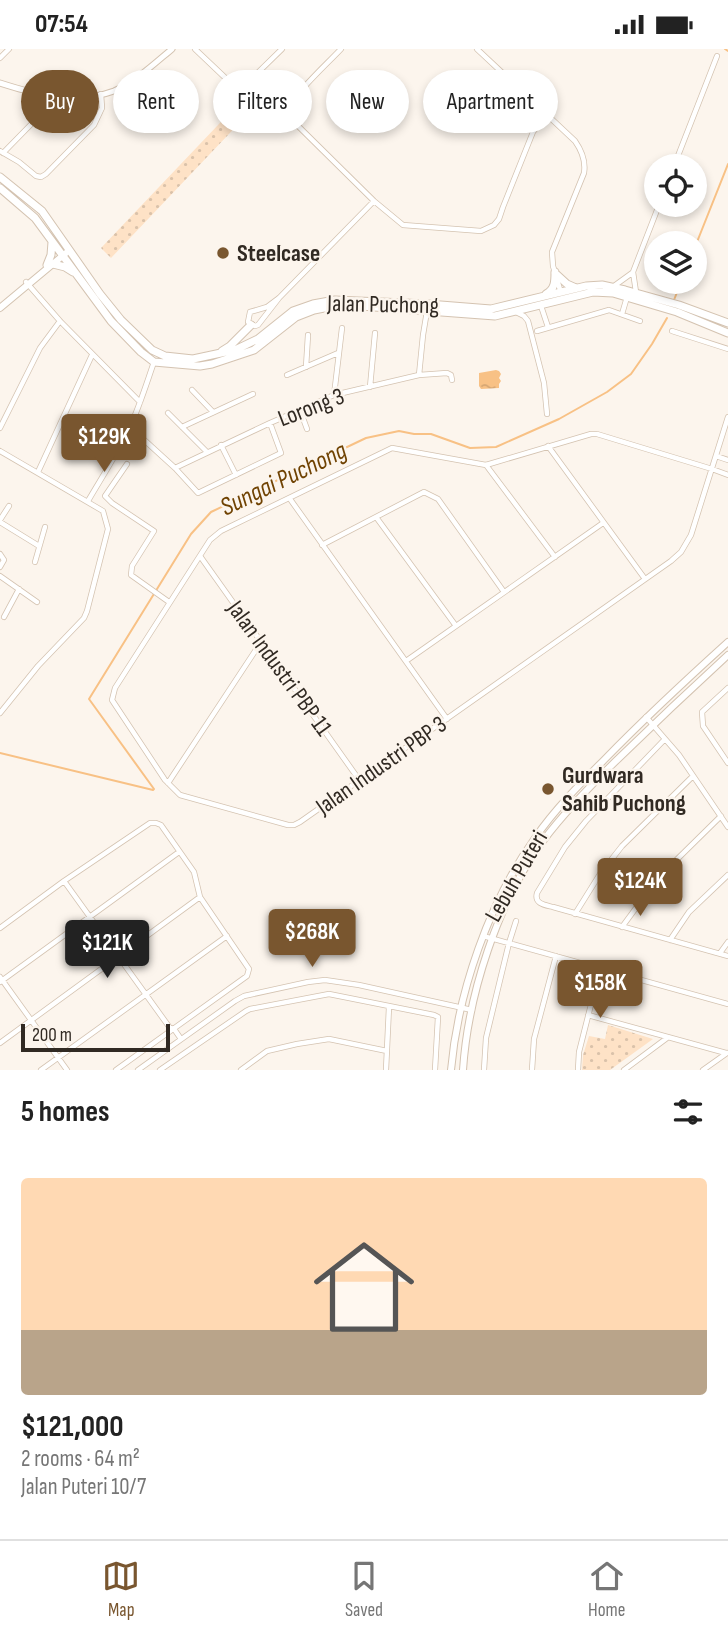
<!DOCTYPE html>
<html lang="en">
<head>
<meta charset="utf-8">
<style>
	:root { --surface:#fff; --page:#f6f6f6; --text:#222; --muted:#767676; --line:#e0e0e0; --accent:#79562f }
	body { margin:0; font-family:"Sofia Sans Condensed",sans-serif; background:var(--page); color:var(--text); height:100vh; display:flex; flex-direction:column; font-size:26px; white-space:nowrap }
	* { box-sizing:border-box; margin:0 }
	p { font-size:23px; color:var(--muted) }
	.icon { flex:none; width:38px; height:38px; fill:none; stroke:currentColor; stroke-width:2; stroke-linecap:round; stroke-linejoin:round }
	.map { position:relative; height:1021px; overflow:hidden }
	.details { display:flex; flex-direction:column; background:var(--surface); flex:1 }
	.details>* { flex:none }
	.banner { position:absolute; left:21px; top:21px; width:686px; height:63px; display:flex; gap:14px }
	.buttons { position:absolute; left:644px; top:105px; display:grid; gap:14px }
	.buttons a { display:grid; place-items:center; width:63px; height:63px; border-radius:50%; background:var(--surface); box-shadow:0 4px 10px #0003; font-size:35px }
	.scale { position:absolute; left:21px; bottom:18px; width:149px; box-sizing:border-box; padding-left:7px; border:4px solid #312a23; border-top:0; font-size:19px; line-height:24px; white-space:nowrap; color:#312a23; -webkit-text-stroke:5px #fcf5ed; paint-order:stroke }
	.price { position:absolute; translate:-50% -60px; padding:0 16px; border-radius:7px; background:var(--accent); color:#fff; font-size:23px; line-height:46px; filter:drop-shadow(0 2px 4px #0008) }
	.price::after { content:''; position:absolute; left:50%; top:42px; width:21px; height:16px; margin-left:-10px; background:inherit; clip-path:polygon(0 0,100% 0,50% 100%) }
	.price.selected { background:#222; color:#fff }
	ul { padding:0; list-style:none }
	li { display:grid; align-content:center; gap:14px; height:371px; padding:0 21px }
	li span { display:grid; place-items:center; height:217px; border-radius:7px; color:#555 }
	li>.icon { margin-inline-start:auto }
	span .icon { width:126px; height:126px; fill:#fffc; stroke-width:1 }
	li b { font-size:30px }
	h2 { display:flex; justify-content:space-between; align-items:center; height:84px; padding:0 21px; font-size:30px }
	.tag { padding:0 24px; border-radius:32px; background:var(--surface); box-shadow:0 4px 10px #0003; font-size:24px; line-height:63px }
	.tag.selected { background:var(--accent); color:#fff }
	.status { display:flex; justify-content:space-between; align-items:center; height:49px; padding:0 35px; background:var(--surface); direction:ltr }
	.status svg { height:19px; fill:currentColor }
	.dock { display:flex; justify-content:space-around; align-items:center; height:98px; border-top:2px solid var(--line); background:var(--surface); font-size:19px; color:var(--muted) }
	.dock a { display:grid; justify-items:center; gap:4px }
	.dock .selected { color:var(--accent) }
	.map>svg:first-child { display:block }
</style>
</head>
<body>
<div class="status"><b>07:54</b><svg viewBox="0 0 49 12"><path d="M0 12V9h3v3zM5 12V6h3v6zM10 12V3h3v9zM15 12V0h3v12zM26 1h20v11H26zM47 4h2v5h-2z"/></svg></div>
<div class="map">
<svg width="728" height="1021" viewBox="0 0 728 1021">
	<defs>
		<pattern id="grass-dots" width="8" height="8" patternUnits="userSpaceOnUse" patternTransform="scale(1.75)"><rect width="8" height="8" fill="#fee2c6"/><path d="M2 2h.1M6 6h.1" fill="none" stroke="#dac2aa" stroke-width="1.8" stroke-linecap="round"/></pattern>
		<pattern id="water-ripples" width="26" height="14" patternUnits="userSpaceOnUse" patternTransform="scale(1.75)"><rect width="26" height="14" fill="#f8c185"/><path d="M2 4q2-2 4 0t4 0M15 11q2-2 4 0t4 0" fill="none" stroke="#d5a673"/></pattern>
	</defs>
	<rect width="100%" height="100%" fill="#fcf5ed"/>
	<path fill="url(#grass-dots)" d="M237,56L247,66L111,209L101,199Z
		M608,976L653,990L610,1021H582L583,1006L589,987L605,990Z"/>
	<path fill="url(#water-ripples)" d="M496,321L499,322L501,325L499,329L501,332L499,335V339L481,340L479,337V324Z"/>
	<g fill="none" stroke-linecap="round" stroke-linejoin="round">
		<path stroke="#f8c185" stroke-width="2" d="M725,0L728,2
			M695,198L728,115
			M674,251L681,233
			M0,704L153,741L154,740L89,650L191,485L211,463L366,389L399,382L414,385H431L470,399L496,398L559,370L607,343L631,325L652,295L667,269"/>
		<g stroke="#d4c3b1" stroke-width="6">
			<path id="minor" d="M195,0L236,39L241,40L282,0
				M341,0C330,12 295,44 290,57C288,63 291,68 294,73L374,152L403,176L481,182L494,176L499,170L503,158L533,83L546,66
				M477,0L575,92C582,102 586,112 584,124L552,203L553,217L561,244
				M0,9L9,0
				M0,102L19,113L36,127L41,128L46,125L94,76L102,59L101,45
				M3,104L48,58L52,47
				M674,117L717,7
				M26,233L60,272L140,353
				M614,237L632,224
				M636,243L633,223L659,156
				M279,249L258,276L255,277L248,273L250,263L267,258L279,249L374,152
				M541,257L548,278
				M516,263L524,267L528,272L544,334L547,365
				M622,265L627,248
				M537,282L609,261L640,272
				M672,282L728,300
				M306,318L308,286
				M287,326L338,304
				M419,326L423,286L427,262
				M370,338L375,284
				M192,341L213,363
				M334,346L342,279
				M300,361L307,380
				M168,364L207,403
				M728,368L691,486L681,503L671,512L300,773L294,776H288L180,746L165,731L112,651L115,639L210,491L221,482L392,399L486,416L591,385H597L712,420L728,426
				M63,370L118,402
				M130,378L175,419L198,444L281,404L270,374
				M182,378L253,345
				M0,379L40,299L60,272
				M221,396L236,426
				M548,397L645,530
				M0,402L103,462L108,480L87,562L84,569L38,617L0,664
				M716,407L728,411
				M127,415L105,447L112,454L154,482L132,517L131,526L169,553
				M486,416L555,508
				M175,419L270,374L334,346L419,326L447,324L451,326L452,331
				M38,423L92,306
				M290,450L447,670
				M88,452C102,428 117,405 129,380C139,359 146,336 154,313
				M376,468L456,577
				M0,471L9,457
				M0,473L39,497
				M322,496L424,443L438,450L504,543
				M0,505L4,511L0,518
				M200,507L360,732
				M35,513L45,478
				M0,527L37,553
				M4,568L19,540
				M406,612L603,474
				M728,639L702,663L703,677L728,714
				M646,668L679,706L728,778
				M665,690L586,772L565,798L537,844C534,855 545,856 553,858L728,907
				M168,734L261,593
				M64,832L170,979L174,980L181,990
				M575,865L600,825L622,797L693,727
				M622,878L658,829L721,767
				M0,879L64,832L150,774H156L161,776L194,823L200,848L249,920L247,927L116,1021
				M483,887L728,955
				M670,891L689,863L728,826
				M720,904L728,893
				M0,928L67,1021
				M0,933L179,803
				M588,966L726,1004
				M0,994L200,848
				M41,1021L227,887
				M138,1021L235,952L244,947L308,933L325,931L359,936L472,961
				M160,1021L246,962L250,960L329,945L434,966L438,968L435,1021
				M241,1021L267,1002L297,995L329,990L387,1002
				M386,1021L389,958
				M484,1021L486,989L509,894L516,872
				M532,1021L534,990L556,907
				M578,1021L579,1003L600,920
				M624,1021L667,989
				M703,1021L727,1004"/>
		</g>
		<g stroke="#d4c3b1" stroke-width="7">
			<path id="tertiary" d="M0,34C37,46 76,56 114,42C135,33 154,15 172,0"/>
		</g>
		<g stroke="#d4c3b1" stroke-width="8">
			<path id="secondary" d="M0,259L66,204
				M451,1021C458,943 489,853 535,789C555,760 580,735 605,710C645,669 686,631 728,593
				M463,1021C468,946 498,852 543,792C566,761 592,735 619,709C655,674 691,640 728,606"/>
		</g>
		<g stroke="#d4c3b1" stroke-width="9">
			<path id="primary" d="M0,128L42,162L100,245L121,271L152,301L165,307L193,310L235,301L258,290L293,262L313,255L335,251L428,255L491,260L586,237L602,236L625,241L679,256L728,274
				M0,139L35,169L111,272L141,303L154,313L200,317L212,315L254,301L296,268L314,261L334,257H361L495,267L593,243L613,244L677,263L728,284
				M53,215L65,218L73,223
				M47,216L51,206L52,193
				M555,224L567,235L576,239
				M546,245C555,240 555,233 555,223
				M222,302L230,297L251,276"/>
		</g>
		<use href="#minor" stroke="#fff" stroke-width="4.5"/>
		<use href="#tertiary" stroke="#fff" stroke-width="5"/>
		<use href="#secondary" stroke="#fff" stroke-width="6"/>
		<use href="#primary" stroke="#fff" stroke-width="7"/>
	</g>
	<g fill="#79562f" stroke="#fcf5ed" stroke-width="2.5">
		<circle cx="223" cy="204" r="7"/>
		<circle cx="548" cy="740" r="7"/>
	</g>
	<g text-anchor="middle" stroke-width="5" stroke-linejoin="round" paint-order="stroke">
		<g font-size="24" font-weight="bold" fill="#312a23" stroke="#fcf5ed" text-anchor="start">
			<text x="237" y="212">Steelcase</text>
			<text x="562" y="734">Gurdwara<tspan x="562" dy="28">Sahib Puchong</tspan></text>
		</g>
		<g font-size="24" fill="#312a23" stroke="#fcf5ed">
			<text transform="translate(383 255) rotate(1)" y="8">Jalan Puchong</text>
			<text transform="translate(311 358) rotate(-21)" y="8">Lorong 3</text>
			<text transform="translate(280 619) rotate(54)" y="8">Jalan Industri PBP 11</text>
			<text transform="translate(381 716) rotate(-35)" y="8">Jalan Industri PBP 3</text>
			<text transform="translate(516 827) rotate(-60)" y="8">Lebuh Puteri</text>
		</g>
		<g font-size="26" font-style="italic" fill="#704303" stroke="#fcf5ed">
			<text transform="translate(283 429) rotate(-26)" y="9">Sungai Puchong</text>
		</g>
	</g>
</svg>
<div class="buttons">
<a><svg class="icon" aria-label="locate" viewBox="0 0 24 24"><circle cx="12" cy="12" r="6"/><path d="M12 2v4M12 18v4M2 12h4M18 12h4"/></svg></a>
<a><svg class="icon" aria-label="layers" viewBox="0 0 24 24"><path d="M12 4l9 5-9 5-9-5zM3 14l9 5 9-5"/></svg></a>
</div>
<div class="scale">200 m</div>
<b class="price" style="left:104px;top:425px">$129K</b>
<b class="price" style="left:640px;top:869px">$124K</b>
<b class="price" style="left:312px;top:920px">$268K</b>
<b class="price selected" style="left:107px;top:931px">$121K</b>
<b class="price" style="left:600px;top:971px">$158K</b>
<div class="banner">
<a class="tag selected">Buy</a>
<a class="tag">Rent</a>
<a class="tag">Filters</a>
<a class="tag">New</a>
<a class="tag">Apartment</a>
</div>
</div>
<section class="details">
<h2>5 homes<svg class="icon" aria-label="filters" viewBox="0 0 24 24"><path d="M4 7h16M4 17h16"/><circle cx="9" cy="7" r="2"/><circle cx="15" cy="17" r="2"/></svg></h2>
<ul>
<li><span style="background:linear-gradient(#ffd9b3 70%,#b9a48a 0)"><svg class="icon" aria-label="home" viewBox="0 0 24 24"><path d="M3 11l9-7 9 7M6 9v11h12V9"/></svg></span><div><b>$121,000</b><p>2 rooms · 64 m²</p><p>Jalan Puteri 10/7</p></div></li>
</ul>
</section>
<nav class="dock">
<a class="selected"><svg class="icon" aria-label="map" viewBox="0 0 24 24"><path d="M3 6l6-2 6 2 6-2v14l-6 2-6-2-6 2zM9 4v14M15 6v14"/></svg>Map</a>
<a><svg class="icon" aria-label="saved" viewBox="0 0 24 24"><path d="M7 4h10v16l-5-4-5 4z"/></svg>Saved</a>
<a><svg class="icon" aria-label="home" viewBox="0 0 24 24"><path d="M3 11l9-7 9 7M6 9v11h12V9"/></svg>Home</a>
</nav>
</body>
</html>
